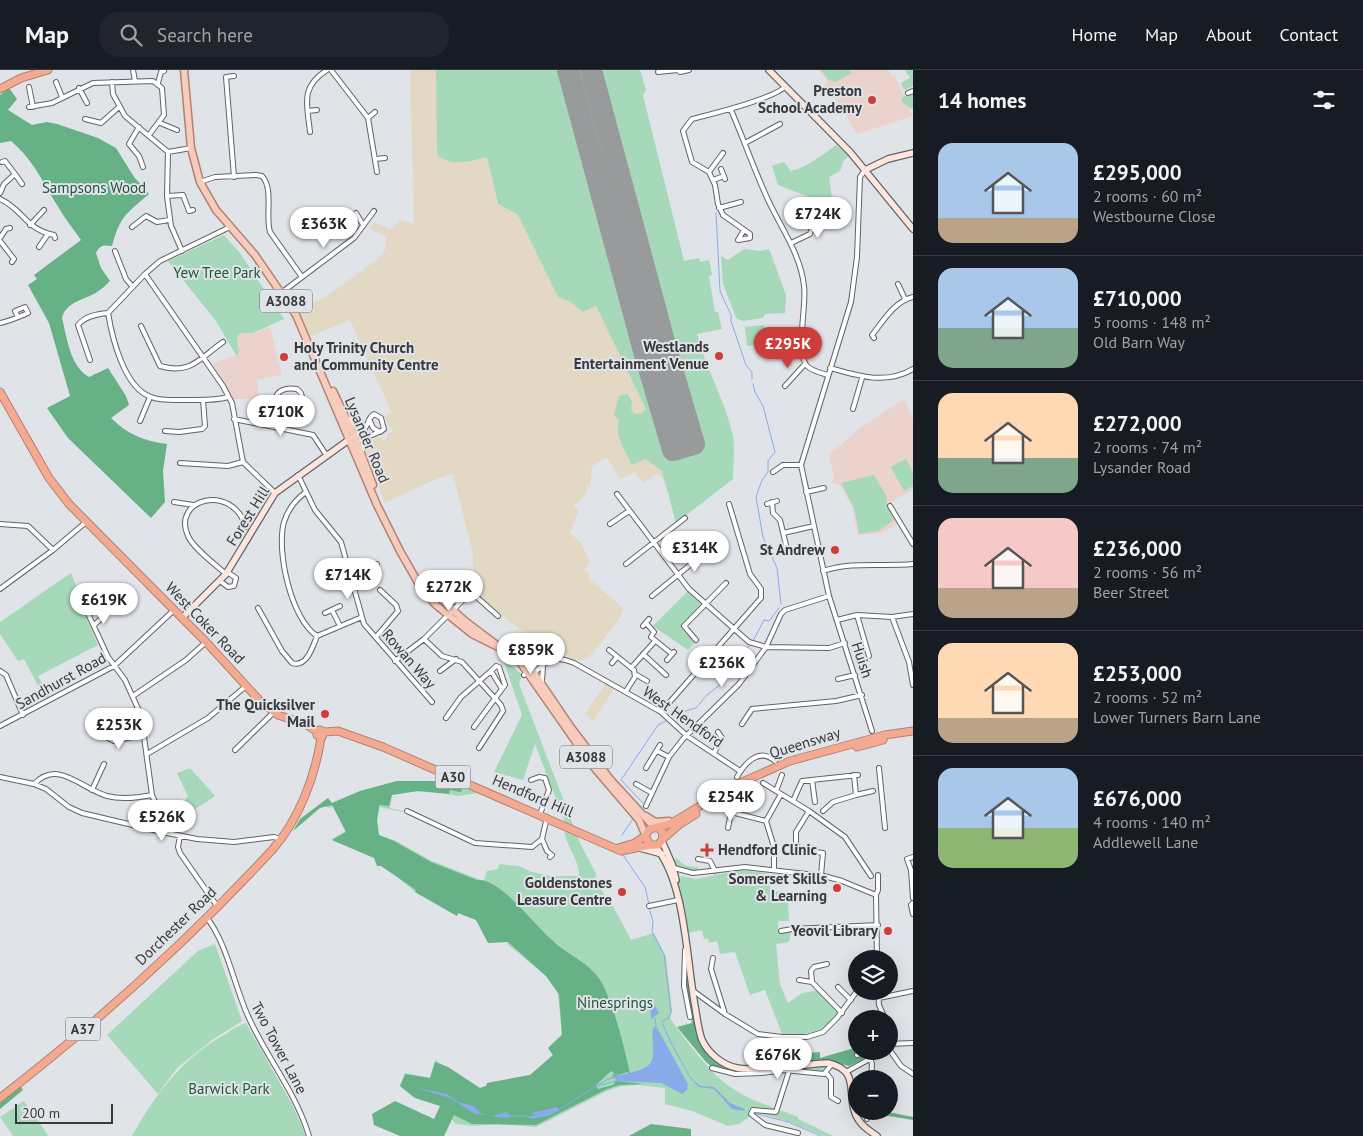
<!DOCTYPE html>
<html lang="en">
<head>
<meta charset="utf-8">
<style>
	:root { --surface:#171b24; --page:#20242c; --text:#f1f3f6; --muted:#9ea1a6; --line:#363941; --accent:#cd3e3b }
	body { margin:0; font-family:"PT Sans",sans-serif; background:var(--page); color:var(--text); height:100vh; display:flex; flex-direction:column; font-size:19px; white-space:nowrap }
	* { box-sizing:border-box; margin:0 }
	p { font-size:16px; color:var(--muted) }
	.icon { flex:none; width:28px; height:28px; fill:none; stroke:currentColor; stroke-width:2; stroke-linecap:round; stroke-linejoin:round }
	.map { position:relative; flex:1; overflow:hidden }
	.sheet { display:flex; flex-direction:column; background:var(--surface); width:450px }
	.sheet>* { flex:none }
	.fabs { position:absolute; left:848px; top:880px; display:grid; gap:10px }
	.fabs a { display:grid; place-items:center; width:50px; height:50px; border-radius:50%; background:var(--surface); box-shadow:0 5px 20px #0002; font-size:25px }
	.scale { position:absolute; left:15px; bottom:12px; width:98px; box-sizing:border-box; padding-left:5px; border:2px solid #38393a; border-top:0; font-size:14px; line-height:18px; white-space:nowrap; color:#38393a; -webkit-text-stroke:4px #e0e3e7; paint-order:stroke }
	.price { position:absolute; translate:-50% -42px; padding:0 11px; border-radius:18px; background:#fff; color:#222; font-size:16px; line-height:32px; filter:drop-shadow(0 1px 2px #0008) }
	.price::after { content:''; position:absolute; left:50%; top:30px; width:15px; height:11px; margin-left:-8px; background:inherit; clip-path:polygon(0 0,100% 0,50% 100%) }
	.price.on { background:var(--accent); color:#fff }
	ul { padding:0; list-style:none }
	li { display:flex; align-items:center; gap:15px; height:125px; padding:0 25px }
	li+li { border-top:1px solid var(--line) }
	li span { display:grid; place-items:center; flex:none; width:140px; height:100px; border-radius:15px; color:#555 }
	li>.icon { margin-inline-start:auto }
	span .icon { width:60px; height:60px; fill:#fffc; stroke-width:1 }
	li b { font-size:21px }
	h2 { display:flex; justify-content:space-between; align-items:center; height:60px; padding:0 25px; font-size:21px }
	header { display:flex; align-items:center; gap:30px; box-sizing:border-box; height:70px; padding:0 25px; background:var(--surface); border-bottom:1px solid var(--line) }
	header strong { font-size:24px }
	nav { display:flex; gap:28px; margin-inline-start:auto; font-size:18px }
	.search { width:350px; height:45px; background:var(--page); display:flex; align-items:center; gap:12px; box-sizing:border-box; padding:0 18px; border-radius:20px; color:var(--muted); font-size:19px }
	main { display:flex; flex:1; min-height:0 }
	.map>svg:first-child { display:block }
</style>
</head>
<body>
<header>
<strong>Map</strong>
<div class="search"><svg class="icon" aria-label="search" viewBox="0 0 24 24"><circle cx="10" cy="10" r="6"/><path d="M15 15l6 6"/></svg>Search here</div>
<nav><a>Home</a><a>Map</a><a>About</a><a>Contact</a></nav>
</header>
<main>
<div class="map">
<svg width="913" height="1066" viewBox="0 0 913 1066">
	<rect width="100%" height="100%" fill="#e0e3e7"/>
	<path fill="#e3d8c3" d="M410,0H436L438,84L444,90L464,93L487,86L497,134L518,145L558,226L569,231L583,242L596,236L645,333L646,339L642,343L635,344L631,339L630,334L619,351L632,394L645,389L662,401L666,415L658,403L643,413L635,402L620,409L607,387L592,396L590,417L587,416L586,424L573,436L579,439L570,463L581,473L590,492L584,500L590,505L588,508L623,538L621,546L607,565L588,588L584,590L575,591L560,582L549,583L484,530L473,497V484L453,404L436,409L385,433L365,380L369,372L378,366L383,370L387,369V364L393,361L384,346L392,343L350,250L310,266L298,242L309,234L326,227L379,188L385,180L387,167L370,159L374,152L390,160L399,150L414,154Z
		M606,613L615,618L593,651L585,644Z"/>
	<path fill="#ecd2cd" d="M819,0H889L892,7L895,6L913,46L857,64L838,32L824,15L828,12Z
		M270,257L282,305L257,310L259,329H233L212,294L239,284L237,267L240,263H253Z
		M904,329L913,349V420L891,432L902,452L881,463L858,465L852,437L841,416L832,413L834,408L829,385L859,359Z"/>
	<path fill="#a5d9b9" d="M436,0H640L646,20L643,25L684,191L699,188L700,192L709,190L712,205L709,206L715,242H718L722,259L697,264C706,299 725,330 733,366C735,379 733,395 733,409L676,453L662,401L645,389L632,395C626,381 614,366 619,351L614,345L619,326L627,324L632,331L631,339L635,344L642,343L646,339L596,236L583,242L569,231L558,227L518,145L498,134L487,87C470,91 451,98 437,84Z
		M821,0H850L852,3L834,13L832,10L829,11Z
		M905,0H913V16L904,20L901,13L910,8Z
		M913,23V38L911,39L901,31L903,27Z
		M836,75L849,86L844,90L840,101L829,107L833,136L778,115L772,96L784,92L791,101C806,97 824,85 836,75Z
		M224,165L240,183L284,249L253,263H240L237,267L239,284L236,285L216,251L168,191Z
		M744,179L760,181L769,179L786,225L785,243L765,244L763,248L743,251L736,248L723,214L721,186L728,190Z
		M764,255L766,273L747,276L745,257Z
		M906,389L913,402V416L904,421L891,397Z
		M874,405L887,427V436L894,450L878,461L859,464L854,438L841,413Z
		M71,503L77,518L76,524L98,575L38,606L49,627L45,629L24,589L18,591L0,564V552Z
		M688,521L702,534L681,558L695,572L688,580L653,556Z
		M502,586L522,605L519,614L580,773L596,804L595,811L614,838L631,870L654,863L666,887L672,941L670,948C683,967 707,999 725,1013C746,1030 774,1037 798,1047V1049L833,1066H824L787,1051L756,1042L739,1054L728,1056L692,1041L665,1034V1018L639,1015L622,1016L609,1020L536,1057L496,1054L473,1056L456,1054L452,1050L455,1041L412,1026L400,1016L405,1003L430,1008L435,990L479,1018L487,1016V1013L530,1005L553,985L548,978L562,964L558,924L546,906L507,874L508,872L476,850L458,843L457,846L415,822L375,788L334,771L332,769L345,761L335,736L329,738L325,736L360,721L397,711H454L478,721L477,723L458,726L427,720L392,725L390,738L403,741V742L380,737L377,750L379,765L396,771L432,791L481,810H484L487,801L498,799L499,794L518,796L532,802L550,806H579C580,787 560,771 565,752L535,674L523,710L494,702L522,645Z
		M190,698L215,726L171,755L168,749L173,747L188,726L177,703Z
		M676,788L686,796L698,797L697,801L680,799L674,793Z
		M741,800L766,803L768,814L772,821L783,822L780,830L788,833L789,851H778V862L791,861L789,872L776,874L780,914L788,933L802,923L819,920L839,943C823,964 807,965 782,964L765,920L750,925L735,882L720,884L717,871L709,873L708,868L704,869L702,860L687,863L678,815L681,806L696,809Z
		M215,874L242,951L212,970L177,998L158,1024L107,965L198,881Z
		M246,953L294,1038L306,1066H132C153,1028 181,990 219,968C228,963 236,956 246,953Z
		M827,996V1000L822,1003L784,999Z
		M24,1031L48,1065L47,1066H13L0,1047Z"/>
	<path fill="#66b186" d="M9,18L17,29L8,40L32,55L47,52L57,54L98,68L116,78L134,107L149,124C126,144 120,146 112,176C104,175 100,175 96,183L101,198L110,211C106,215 102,219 97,222C85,230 66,231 62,248C67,268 70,296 89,307L108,298L126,326L129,335L111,348C127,364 144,371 167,374L163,401L165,432L151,448L68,368L47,338L70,326L49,253L28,215L37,209L34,205L81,170C73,159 64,147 57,135C41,109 34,91 11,71L0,73V25Z
		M397,711H445L463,717L461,722L450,720L449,724L417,721L392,725L389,736L379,735L377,751L379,765L394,771L431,792L477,810C501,808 533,854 552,870C568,886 592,893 603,915C616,943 623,973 630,1003L627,1002L612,1008L614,1003L611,1001L596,1015L598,1019L613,1015L616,1011L644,1014L619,1015L605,1020L536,1055L472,1054L454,1045L444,1066H400L374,1055L372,1044L395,1031L434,1049L440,1036L415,1028L400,1016L405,1004L430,1008L435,992L448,997L480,1018L486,1016L487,1013L530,1005L553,985L548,978L562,965L559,924L546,906L508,872L488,873L476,850L458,843L457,846L415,822L416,820L381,796H377L374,788L332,770L346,762L332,735L320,738L293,761L300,749L328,728L332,733L360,721Z
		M686,882L703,975L732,999L784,998C760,1001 726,1010 706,992L677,957L692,953L685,905Z
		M854,978L856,988L871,982V985L849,996L826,990L749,996L748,989L751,987L820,982V988Z
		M20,1015L23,1020L0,1039V1032Z
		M883,1041L913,1047V1050L876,1044Z
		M651,1054L691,1059V1066H629Z"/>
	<path fill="#8baaea" d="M645,916L659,943L651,949L650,925Z
		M656,956L688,1014L687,1020L682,1024L661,1013L616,1011L615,1007C624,1003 649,1001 652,990C655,981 651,968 653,958Z
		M691,1009L701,1016L714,1017L730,1033L745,1039L744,1041L732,1039L714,1019L699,1017Z
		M414,1017L447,1024L458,1032L474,1036L480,1043L491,1046L507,1042L512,1047C498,1049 487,1044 475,1044L450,1028Z
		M557,1037L560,1040L548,1046L531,1049L526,1046H536L531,1043Z"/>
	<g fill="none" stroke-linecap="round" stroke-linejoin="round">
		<path stroke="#8baaea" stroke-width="1" d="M716,143L720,221L731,245V251L746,295L752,302V309
			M753,314L755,322L763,336L775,382L768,391V402L762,410L756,427L763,467L777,498L781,534
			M753,571L764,550L769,551L779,538
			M671,645L696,638L707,625L721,614L738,586L750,575
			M643,733L621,710L658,655L666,651
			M622,765L633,749
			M623,785L645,817L649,834
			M649,838L653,851L652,862L664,884L671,941L669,948L662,951C662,957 687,1003 692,1010
			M655,948L656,956
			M612,1008L615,1004L621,1005
			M598,1016L616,1011
			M560,1039L606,1010L615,1007
			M757,1044L788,1052L821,1066
			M512,1046H526"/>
		<path stroke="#989a9c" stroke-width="22" d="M568,0L644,281L665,275L591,0
			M665,275L694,374L673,380L644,281Z"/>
		<g stroke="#616367" stroke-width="6">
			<path id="street" d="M133,0L135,11
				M331,0L368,48L377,102
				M678,0L680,2L689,0
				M658,2L678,0
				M234,6L226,7L234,107
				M56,12L62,27
				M112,12L113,24L125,46L168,82L167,126L171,156
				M158,13L161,2L164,1
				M29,17L33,37
				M79,18L87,33
				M908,23L913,21
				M29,37L52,33L93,13L153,11L162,18L164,45L149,65
				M731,40C744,70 755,102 769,132C782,159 801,186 804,216C807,235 795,282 807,296C812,301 821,303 828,305
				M308,41L317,40
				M368,48L375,42
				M85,49L101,53L119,37
				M160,53L177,60
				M139,57L129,74L139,86L143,97
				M310,62C307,34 300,17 327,0
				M745,73L780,54
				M168,82L191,78
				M375,89L385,88
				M721,99L725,109
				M865,100L860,107L857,187L851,232L801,395L829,526L872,661
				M709,102L723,83
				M15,104L22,114
				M713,110L724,106
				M200,112L215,107L256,105L262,106C274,119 265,145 270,162L302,207
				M0,123L4,114L15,104L5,91L2,92
				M167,126L183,125L189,141L193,140
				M0,129C23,139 25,159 54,165L55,168
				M719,138L741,132
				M356,143L363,155
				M30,155L44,140
				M132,157L146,146L157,152L169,150
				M172,158L182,181
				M744,160L738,170L750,168V164L723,145L718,134L715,115L709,102L692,92L683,61L692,49C712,44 774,29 786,16
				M0,168L6,159L10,158
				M0,171L14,189L12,192
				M791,173L810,164L816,144
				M39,177L48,164
				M115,181L126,209L132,216
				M145,204L223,316L232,333L243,392L275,423
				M898,214L905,229
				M281,223L354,168L374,141
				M0,253C10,251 19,247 28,243L25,237L15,241L18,247
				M141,256L160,296C191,305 200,288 223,272
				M874,268L872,265C884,250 894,232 913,227
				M90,290L78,255C85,246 97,244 108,243
				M830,298C858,306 886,315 913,299
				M785,316L805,294
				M228,327C214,331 200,330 186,330C175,330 161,331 151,327C124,318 112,267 108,243L145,204L160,191L230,157
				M853,339L862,308
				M234,349L313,365L327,386
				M350,349L357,358L365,359
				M140,351L150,327
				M271,356C275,337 269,315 297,319L301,323L304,335
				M165,361L179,362L202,359L205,356L203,330
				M353,367C373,357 364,351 374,344L381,348L384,359L380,362L373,358L370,351
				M356,372L379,362
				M362,381L363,373L368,368
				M180,393L228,396L243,392
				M783,395H801
				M773,402L783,395
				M298,405L315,440L341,472L364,554L432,632
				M306,422C295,430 288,439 284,452C276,481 291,549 317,566L362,547
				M806,422L824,418
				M617,424L689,519L749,572L766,577L829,578L845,573
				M174,432L193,435
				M772,432L773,443L780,450L786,475
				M767,434L777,431
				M890,436L913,474
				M0,454L28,456L53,480
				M610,454L629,441
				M783,463L814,456
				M626,494L685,448
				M823,501C853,491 882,497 913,494
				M350,503L377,494
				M226,504C216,495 193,478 188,466C171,429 232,412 246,457
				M220,511L228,517L234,516L236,508L227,502
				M0,519L53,480L86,452
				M79,524L108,587L125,610L141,645L152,725L163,750L162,762
				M652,526L701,486
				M446,532L461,531
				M258,538L282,581L292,593C307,598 313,576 317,566
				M332,540L340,556
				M325,543L340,536
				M857,545L869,586
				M892,547L909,592L913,615
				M837,550L857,545L892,547L913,544
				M646,553L654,562L651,567L672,584
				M94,555L110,541
				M643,556L649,549
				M376,567L398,541L396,535L380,520
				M424,569L442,586L462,592L501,635L503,641L479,678
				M696,570L684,556L726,513
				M609,580L634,600L635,607L626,621
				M643,584L666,605
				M667,590L674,582
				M395,591L424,569L471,522L498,546
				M612,593L617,587
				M631,598L655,571
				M0,601L6,605L23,645
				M440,601L456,589
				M491,601L496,596L499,597L505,615L502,619
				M534,603C550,588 553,585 574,593L661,642L687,666L740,701
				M635,604L647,611
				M524,605L538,593
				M838,609L855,605
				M542,611L543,596
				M133,626L186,590L206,572
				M752,639L836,631L862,625
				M661,642L761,528V519L750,504L729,434
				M446,648L461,627L491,601L502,619L474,657
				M742,654L752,639
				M0,656L114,596L174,540
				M98,663L114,671L145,664
				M235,680L274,642
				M657,681L669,687
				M714,683L722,668L718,662
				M147,684L208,648L246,616
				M646,698L660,675
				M879,698L885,758
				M0,707L34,714L46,719L69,737L82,743L162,762L197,769L234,772L274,767L280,769
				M737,707C745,693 759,677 775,691
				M531,710L539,707L545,708L549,720L540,744
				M812,710L815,732
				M763,713L809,741L845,767L871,806
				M34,714C58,689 80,718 107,726C122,730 137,728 152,725
				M636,714L652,723
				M92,720L104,694
				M776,721L782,705
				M856,725L873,721
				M734,727L731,742L766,751
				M793,731L802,711L858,705
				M646,736L669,687L683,669L739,614L766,577L781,544L785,540L829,526
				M407,741L475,773L532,777L542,769L547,747
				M809,741L796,762V774L800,780L823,783L821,805
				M823,741L833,732L856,725L854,705
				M728,758L731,742
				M180,766L178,777L180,783L217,836
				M542,769L547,781L552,785L550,787
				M913,787L907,789L911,800L913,828
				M698,789L710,791L715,801
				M674,798L693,803L745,797L824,806L842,811L876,825
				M774,800V777L766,751L781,724
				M913,833L911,835L913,844
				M649,836L678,830
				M206,847C226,870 235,918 248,946C266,987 296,1022 309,1066
				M781,861L792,859L878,855
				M685,880L684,916L690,947
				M713,888L711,899L725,944
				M877,889L876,825L878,820V805
				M827,894L814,897L811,901L812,912L842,943
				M799,910L812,912
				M838,917L851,930
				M692,920L725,944L758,964L782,967H807L823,962L837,948L857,921
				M878,921L879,935L885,949
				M879,928L913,921
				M889,959V975
				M889,974L913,973
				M889,979L901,996L913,1004
				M857,985L868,981
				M870,987L872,994L871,1009
				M712,998L735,1004L762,1003L784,1000L824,1004L832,994
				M789,1001L776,1042L753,1040L751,1044L765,1055L798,1063
				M846,1002L884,981
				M827,1004L831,1009V1027L838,1031
				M872,1006L881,1009
				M867,1049L868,1041"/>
		</g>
		<g stroke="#616367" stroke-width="8">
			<path id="secondary" d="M769,0L850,82L913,159
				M865,100L888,89L913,83
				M182,548L226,504L275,423L350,369
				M662,771L672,794L676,810
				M655,776C686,813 686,888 695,936C697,947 698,959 702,970C708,983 722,995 737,998C759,1002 803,994 828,993C860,1000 847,1022 855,1043C859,1054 868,1060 877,1066
				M640,778L662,784"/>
		</g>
		<g stroke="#b28272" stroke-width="9">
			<path id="primary" d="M184,0L191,78L200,112L216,140L255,185L296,245L377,435L400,481L420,516L436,535L472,564L498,577
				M333,321L355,367L373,415
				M421,511L465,551L534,603L570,656L610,709L654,757
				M522,595L592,695L639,750L645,764
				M646,746L655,752L669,751"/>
		</g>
		<g stroke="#b28272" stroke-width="9">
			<path id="highway" d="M0,19L21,8L48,0
				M0,322L49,408L69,434L206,572L261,632L278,645L305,654L318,662
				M324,662L322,667L317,665L320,660L324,662L338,661L383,677L621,781L650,775
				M857,677L883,670
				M658,758L662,761L663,769L658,775H650L645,766L650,759L670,754L733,716L790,691L885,665L913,661
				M663,769L680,754L696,744
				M618,778L635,773L645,766
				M0,1028C97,953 190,869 273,779C299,749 315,707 321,668"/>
		</g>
		<use href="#street" stroke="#fff" stroke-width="4"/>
		<use href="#secondary" stroke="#fce6de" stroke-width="5.5"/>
		<use href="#primary" stroke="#f8ccbc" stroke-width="6"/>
		<use href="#highway" stroke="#f4aa90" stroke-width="7"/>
	</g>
	<g fill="#cd3e3b" stroke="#e0e3e7" stroke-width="2">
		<circle cx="872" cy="30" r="5"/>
		<circle cx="719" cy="286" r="5"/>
		<circle cx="284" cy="287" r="5"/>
		<circle cx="835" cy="480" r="5"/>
		<circle cx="325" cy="644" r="5"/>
		<path d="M704.5 772.5h5v5h5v5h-5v5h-5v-5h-5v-5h5z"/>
		<circle cx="837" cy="818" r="5"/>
		<circle cx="622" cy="822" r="5"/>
		<circle cx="888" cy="861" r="5"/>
	</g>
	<g text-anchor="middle" stroke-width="4" stroke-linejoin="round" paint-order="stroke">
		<g fill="#e0e3e7" stroke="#6a6c6e" stroke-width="1">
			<rect x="260" y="219.5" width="52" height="23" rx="4"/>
			<rect x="560" y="675.5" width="52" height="23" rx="4"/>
			<rect x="435.5" y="695.5" width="35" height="23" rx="4"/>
			<rect x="65.5" y="947.5" width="35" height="23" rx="4"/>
		</g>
		<g font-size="14" font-weight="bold" fill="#38393a">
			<text x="286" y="236">A3088</text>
			<text x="586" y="692">A3088</text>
			<text x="453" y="712">A30</text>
			<text x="83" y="964">A37</text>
		</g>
		<g font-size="15" font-weight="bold" fill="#38393a" stroke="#e0e3e7" text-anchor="end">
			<text x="862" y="26">Preston<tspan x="862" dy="17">School Academy</tspan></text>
			<text x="709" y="282">Westlands<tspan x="709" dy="17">Entertainment Venue</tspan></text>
			<text x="294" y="283" text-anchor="start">Holy Trinity Church<tspan x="294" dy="17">and Community Centre</tspan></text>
			<text x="825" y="485">St Andrew</text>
			<text x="315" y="640">The Quicksilver<tspan x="315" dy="17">Mail</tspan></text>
			<text x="718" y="785" text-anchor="start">Hendford Clinic</text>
			<text x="827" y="814">Somerset Skills<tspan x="827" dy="17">&amp; Learning</tspan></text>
			<text x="612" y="818">Goldenstones<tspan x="612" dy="17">Leasure Centre</tspan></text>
			<text x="878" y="866">Yeovil Library</text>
		</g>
		<g font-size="15" fill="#1e5639" stroke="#e0e3e7">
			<text x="94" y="123">Sampsons Wood</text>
			<text x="217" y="208">Yew Tree Park</text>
			<text x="615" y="938">Ninesprings</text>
			<text x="229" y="1024">Barwick Park</text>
		</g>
		<g font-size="15" fill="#38393a" stroke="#e0e3e7">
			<text transform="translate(367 370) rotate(67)" y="5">Lysander Road</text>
			<text transform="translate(248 446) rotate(-58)" y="5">Forest Hill</text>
			<text transform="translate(205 553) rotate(46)" y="5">West Coker Road</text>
			<text transform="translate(409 589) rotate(49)" y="5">Rowan Way</text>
			<text transform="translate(862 590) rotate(72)" y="5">Huish</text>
			<text transform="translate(61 611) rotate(-29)" y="5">Sandhurst Road</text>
			<text transform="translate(683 647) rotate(35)" y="5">West Hendford</text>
			<text transform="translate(805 673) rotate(-17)" y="5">Queensway</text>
			<text transform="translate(533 726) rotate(23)" y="5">Hendford Hill</text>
			<text transform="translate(176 856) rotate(-44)" y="5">Dorchester Road</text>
			<text transform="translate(279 978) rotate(62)" y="5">Two Tower Lane</text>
		</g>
	</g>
</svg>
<div class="fabs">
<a><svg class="icon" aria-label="layers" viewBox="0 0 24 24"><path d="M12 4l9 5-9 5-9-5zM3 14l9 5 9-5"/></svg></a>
<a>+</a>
<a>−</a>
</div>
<div class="scale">200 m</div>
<b class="price" style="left:818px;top:169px">£724K</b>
<b class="price" style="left:324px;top:179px">£363K</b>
<b class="price on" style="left:788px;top:299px">£295K</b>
<b class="price" style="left:281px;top:367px">£710K</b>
<b class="price" style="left:695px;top:503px">£314K</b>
<b class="price" style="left:348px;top:530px">£714K</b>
<b class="price" style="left:449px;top:542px">£272K</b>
<b class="price" style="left:104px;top:555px">£619K</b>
<b class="price" style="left:531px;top:605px">£859K</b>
<b class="price" style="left:722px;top:618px">£236K</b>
<b class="price" style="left:119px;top:680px">£253K</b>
<b class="price" style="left:731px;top:752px">£254K</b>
<b class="price" style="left:162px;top:772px">£526K</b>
<b class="price" style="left:778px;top:1010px">£676K</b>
</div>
<section class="sheet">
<h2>14 homes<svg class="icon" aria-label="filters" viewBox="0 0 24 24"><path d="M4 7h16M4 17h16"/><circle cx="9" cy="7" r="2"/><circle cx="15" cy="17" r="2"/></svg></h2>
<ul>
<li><span style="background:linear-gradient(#a9c7e8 75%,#b9a48a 0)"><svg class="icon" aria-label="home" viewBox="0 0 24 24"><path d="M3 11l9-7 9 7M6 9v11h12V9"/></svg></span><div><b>£295,000</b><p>2 rooms · 60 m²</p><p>Westbourne Close</p></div></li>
<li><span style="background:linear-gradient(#a9c7e8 60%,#7fa58c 0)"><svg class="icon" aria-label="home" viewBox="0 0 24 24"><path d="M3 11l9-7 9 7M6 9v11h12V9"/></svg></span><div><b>£710,000</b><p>5 rooms · 148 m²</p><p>Old Barn Way</p></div></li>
<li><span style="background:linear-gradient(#ffd9b3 65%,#7fa58c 0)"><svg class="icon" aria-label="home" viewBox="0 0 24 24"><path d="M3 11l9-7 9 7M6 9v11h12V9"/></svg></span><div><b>£272,000</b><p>2 rooms · 74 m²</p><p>Lysander Road</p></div></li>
<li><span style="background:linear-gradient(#f6c9c9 70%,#b9a48a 0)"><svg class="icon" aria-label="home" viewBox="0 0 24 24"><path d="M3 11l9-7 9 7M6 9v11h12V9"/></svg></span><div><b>£236,000</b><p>2 rooms · 56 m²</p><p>Beer Street</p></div></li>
<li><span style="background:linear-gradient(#ffd9b3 75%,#b9a48a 0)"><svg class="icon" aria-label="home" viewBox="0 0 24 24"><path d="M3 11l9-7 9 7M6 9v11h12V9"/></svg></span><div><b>£253,000</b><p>2 rooms · 52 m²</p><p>Lower Turners Barn Lane</p></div></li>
<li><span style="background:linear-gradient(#a9c7e8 60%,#8fb573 0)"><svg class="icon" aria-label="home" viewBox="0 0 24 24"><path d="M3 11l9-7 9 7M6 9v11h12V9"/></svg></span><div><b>£676,000</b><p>4 rooms · 140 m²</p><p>Addlewell Lane</p></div></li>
</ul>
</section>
</main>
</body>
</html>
